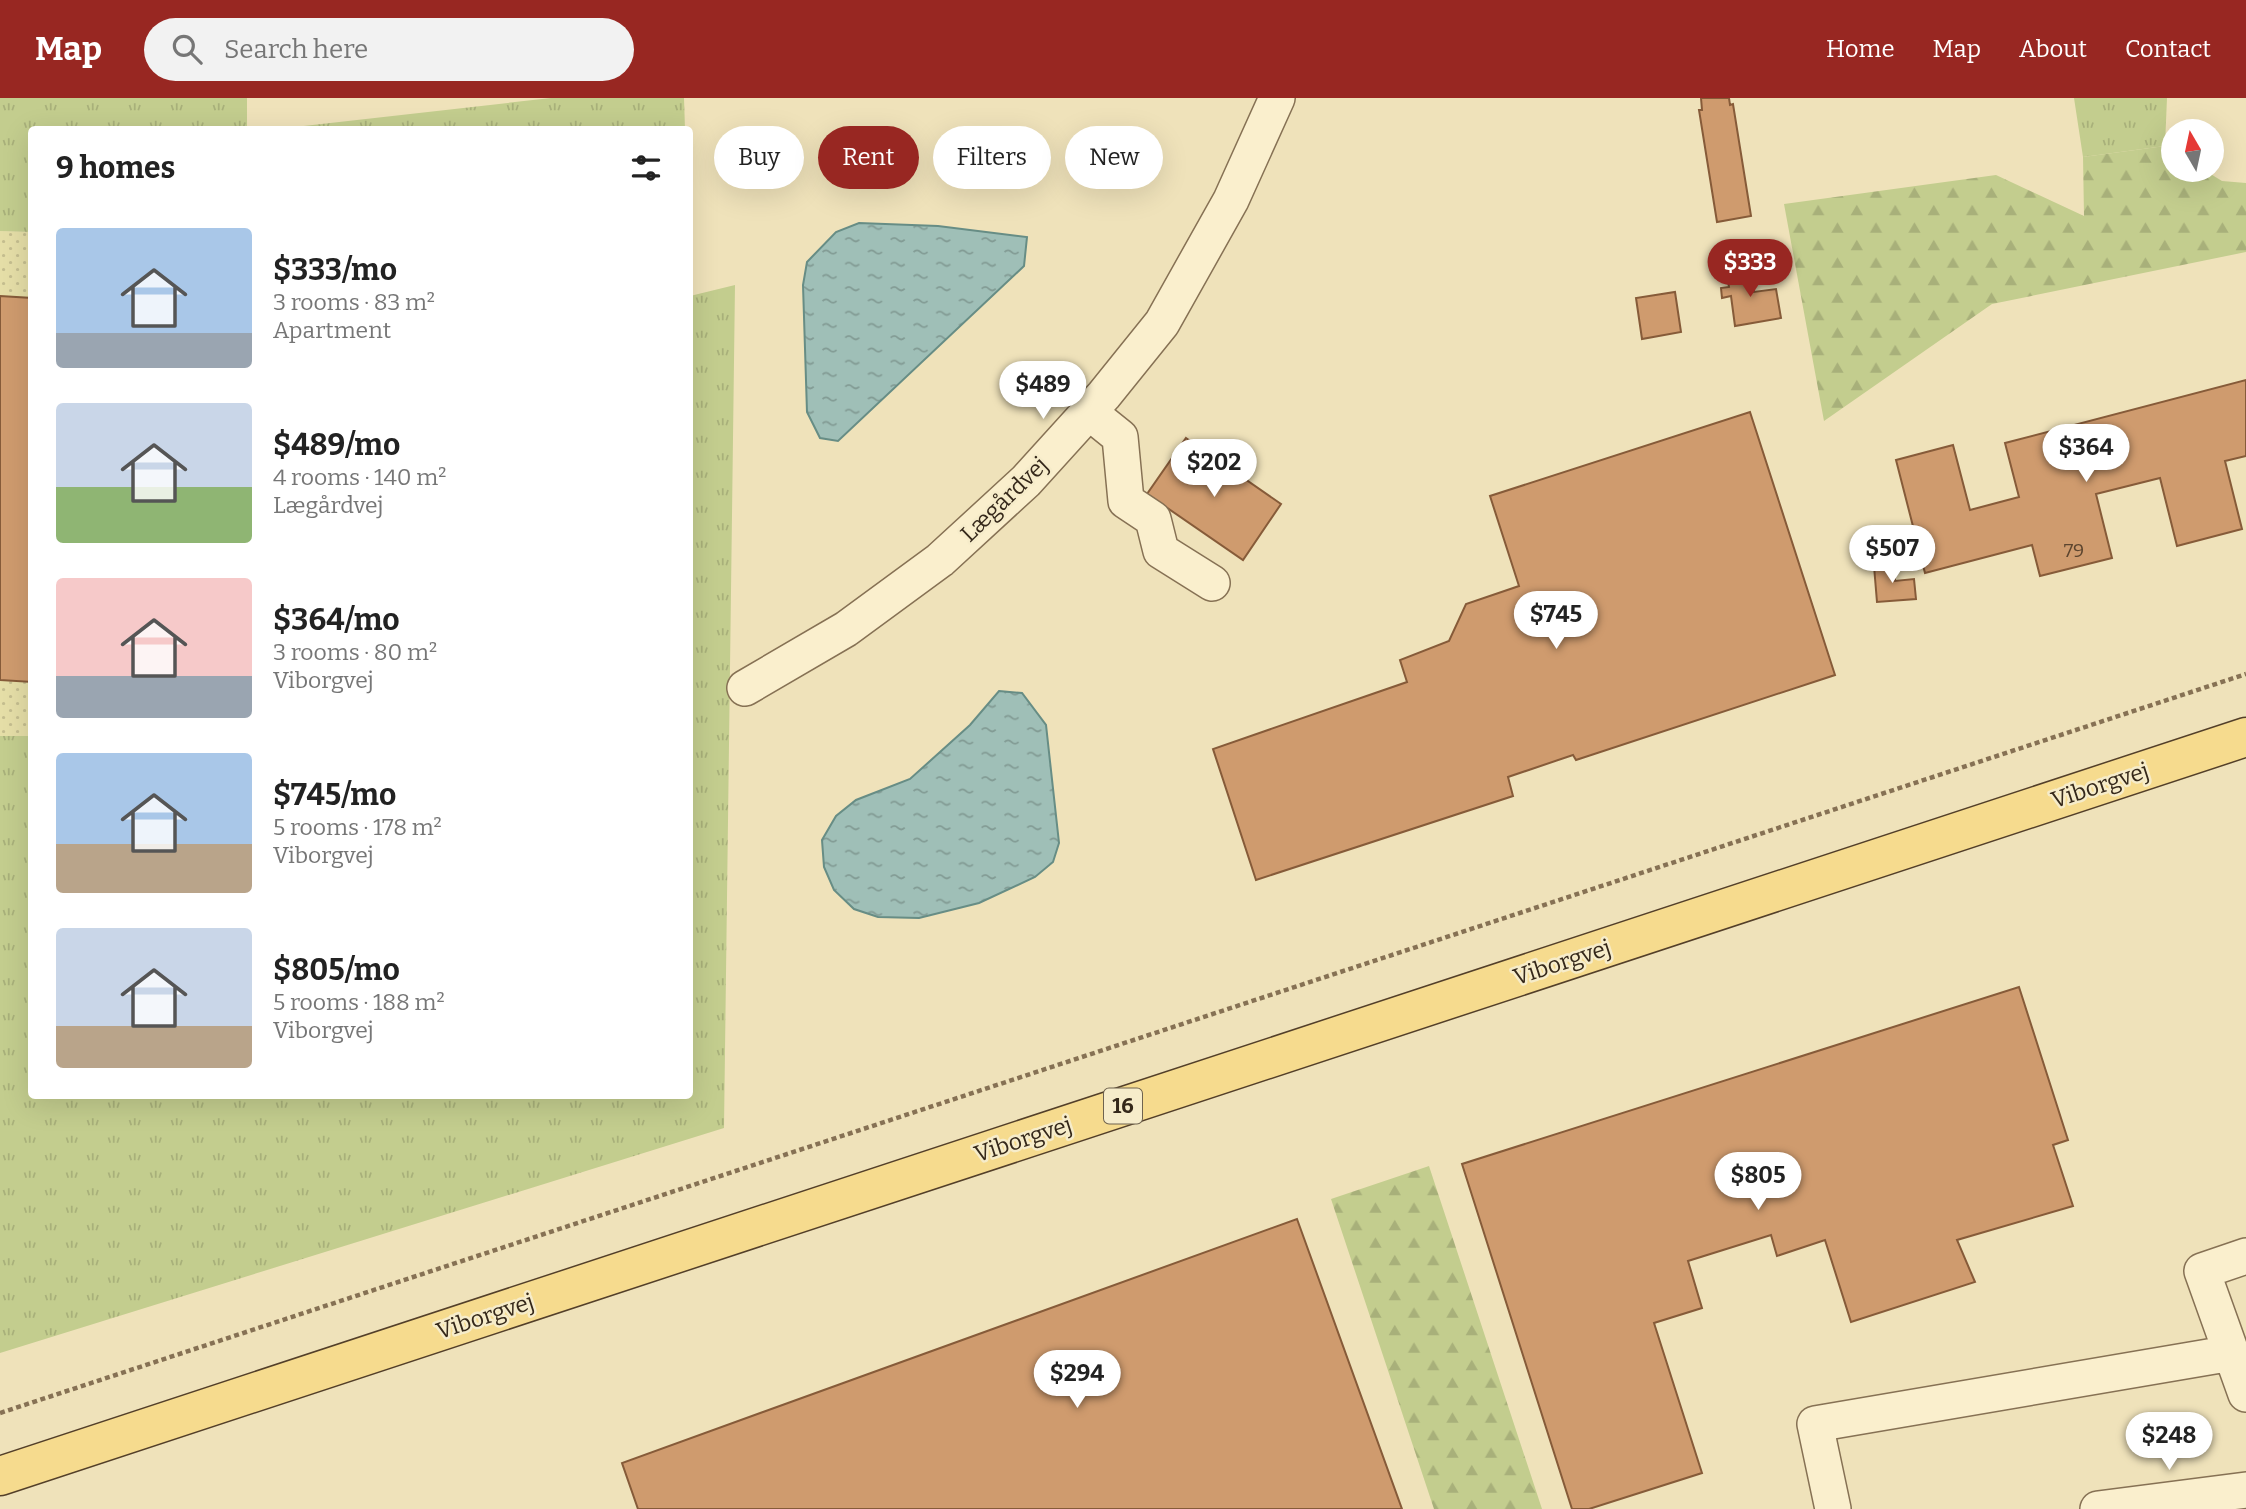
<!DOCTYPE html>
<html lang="en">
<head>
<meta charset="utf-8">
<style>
	:root { --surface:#fff; --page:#f2f2f2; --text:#222; --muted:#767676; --accent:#982722 }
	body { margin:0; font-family:Bitter,serif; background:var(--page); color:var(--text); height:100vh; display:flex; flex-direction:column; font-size:26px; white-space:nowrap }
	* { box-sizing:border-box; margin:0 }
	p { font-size:23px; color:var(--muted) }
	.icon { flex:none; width:38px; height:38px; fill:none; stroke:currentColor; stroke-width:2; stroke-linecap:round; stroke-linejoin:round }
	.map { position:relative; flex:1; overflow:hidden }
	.panel { position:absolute; left:28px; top:28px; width:665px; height:973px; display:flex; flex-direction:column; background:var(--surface); border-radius:7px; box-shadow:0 7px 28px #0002 }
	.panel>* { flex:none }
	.top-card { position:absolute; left:714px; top:28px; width:665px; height:63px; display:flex; gap:14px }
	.needle { width:46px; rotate:351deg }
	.buttons { position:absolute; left:2161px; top:21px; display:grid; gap:14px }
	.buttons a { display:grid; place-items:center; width:63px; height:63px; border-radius:50%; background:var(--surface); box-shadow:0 7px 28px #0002; font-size:35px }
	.price { position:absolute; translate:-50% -60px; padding:0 16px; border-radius:24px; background:#fff; color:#222; font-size:23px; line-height:46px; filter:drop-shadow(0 2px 4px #0008) }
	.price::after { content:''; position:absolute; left:50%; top:42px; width:21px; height:16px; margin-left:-10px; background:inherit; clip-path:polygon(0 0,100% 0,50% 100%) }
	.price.on { background:var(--accent); color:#fff }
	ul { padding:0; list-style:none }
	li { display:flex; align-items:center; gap:21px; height:175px; padding:0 28px }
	li span { display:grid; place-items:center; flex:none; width:196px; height:140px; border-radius:7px; color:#555 }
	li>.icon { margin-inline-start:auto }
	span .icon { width:84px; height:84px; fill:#fffc; stroke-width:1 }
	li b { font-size:30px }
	h2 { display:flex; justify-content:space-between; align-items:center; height:84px; padding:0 28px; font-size:30px }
	.pill { padding:0 24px; border-radius:32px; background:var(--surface); box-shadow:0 7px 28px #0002; font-size:24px; line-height:63px }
	.pill.on { background:var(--accent); color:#fff }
	header { display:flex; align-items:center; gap:42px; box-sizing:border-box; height:98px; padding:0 35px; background:var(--accent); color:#fff }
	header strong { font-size:33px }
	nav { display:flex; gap:38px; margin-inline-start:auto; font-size:24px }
	.search { width:490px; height:63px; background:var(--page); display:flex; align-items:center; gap:18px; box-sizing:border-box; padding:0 24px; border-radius:38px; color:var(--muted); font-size:26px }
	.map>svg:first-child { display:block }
</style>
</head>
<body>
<header>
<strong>Map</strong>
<div class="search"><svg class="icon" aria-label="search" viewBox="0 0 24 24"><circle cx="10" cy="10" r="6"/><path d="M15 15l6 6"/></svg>Search here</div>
<nav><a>Home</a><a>Map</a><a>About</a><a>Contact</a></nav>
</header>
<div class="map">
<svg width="2246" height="1411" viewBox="0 0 2246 1411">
	<defs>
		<pattern id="farmland-dots" width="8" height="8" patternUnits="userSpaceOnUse" patternTransform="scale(1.75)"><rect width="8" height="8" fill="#e5dea7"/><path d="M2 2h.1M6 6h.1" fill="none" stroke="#c5be8f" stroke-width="1.8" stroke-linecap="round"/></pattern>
		<pattern id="grass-tufts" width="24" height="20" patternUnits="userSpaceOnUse" patternTransform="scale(1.75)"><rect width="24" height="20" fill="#c3cd8e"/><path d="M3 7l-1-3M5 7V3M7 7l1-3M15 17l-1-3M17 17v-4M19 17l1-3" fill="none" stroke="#a8b07a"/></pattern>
		<pattern id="forest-firs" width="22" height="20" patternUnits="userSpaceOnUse" patternTransform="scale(1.75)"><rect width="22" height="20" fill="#c3cd8e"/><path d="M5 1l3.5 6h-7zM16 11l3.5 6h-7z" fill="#a8b07a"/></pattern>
		<pattern id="water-ripples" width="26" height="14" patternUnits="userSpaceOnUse" patternTransform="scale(1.75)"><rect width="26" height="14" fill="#9fbfb7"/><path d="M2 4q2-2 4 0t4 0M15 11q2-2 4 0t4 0" fill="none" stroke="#829b94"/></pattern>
	</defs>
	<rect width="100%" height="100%" fill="#efe2ba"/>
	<path fill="url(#farmland-dots)" d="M0,133L31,134L32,638H0Z"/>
	<path fill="url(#grass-tufts)" d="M0,0H247V31L32,32L31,134L0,133Z
		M551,0H684L685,31H277Z
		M2074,0H2167L2165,48L2083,59Z
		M735,187L724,1030L0,1255V638H31L32,998H690V198Z"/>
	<path fill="url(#forest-firs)" d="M2165,48L2173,53L2174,72H2204L2222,83L2246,85V154L1992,206L1824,323L1784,106L1996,77L2084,118L2083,59Z
		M1429,1068L1542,1411H1434L1331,1101Z"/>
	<path fill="url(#water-ripples)" stroke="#678d85" stroke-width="2" d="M859,125L938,128L1027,139L1024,168L838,343L820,340L807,314L803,187L807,164L836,134Z
		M999,593L1022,595L1046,627L1059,745L1053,764L1035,779L979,805L919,820L878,819L854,811L834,792L824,769L822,742L836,718L856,702L910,681L970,627Z"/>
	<path fill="#cf9b6e" stroke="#865b39" stroke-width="2" d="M1701,0H1729L1730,7L1733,6L1751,118L1717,124L1699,12H1702Z
		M1750,169L1754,194L1776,191L1781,220L1735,228L1731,198L1722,200L1721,190L1729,189L1726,173Z
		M1675,194L1681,234L1642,241L1636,200Z
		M0,198L32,200V584L0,582Z
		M2246,282V358L2225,363L2242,431L2177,448L2160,380L2096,396L2112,460L2040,478L2032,447L1925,475L1896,362L1953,347L1970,412L2019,399L2005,345Z
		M1750,314L1835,577L1576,662L1573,657L1508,679L1513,698L1256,782L1213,651L1407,584L1400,562L1449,543L1466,506L1519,488L1490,398Z
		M1186,340L1281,406L1243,462L1147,396Z
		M1894,466L1895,483L1914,481L1916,501L1877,504L1874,468Z
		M2019,889L2068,1042L2053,1047L2073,1108L1957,1142L1975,1184L1851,1224L1825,1142L1777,1158L1771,1137L1688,1163L1702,1210L1654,1225L1702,1375L1589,1411H1572L1462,1066Z
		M1297,1121L1402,1411H638L622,1365Z"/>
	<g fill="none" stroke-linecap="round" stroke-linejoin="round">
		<g stroke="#867154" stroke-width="38">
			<path id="minor" d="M1089,314L1120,339L1126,403L1153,421L1161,453L1212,485
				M745,590L846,531L940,462L1026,383L1104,297L1162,225L1231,102L1277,0
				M2246,1158L2202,1173L2246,1296
				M1833,1411L1815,1326L2232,1255
				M2098,1411L2246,1392"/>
		</g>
		<g stroke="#533f29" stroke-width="41">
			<path id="major" d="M0,1378L2246,639"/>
		</g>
		<path stroke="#867154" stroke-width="4.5" stroke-dasharray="5 3.5" stroke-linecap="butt" d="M0,1315L2246,576"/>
		<use href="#minor" stroke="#faefcd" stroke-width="35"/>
		<use href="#major" stroke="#f6db8e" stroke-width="38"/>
	</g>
	<g text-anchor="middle" stroke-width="5" stroke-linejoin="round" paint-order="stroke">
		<g font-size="19" fill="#5c452f">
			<text x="2074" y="459">79</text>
		</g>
		<rect fill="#f6ecca" stroke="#6f634f" stroke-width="2" x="1104" y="990.5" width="38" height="35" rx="5"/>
		<g font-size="21" font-weight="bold" fill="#35281a">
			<text x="1123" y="1015">16</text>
		</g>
		<g font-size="23" fill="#35281a" stroke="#f6ecca">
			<text transform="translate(1004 401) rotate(-44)" y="8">Lægårdvej</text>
			<text transform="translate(2100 687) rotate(-18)" y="8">Viborgvej</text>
			<text transform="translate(1562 864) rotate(-18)" y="8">Viborgvej</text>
			<text transform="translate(1023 1041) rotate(-18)" y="8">Viborgvej</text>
			<text transform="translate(485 1218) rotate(-18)" y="8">Viborgvej</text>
		</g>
	</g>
</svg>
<div class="buttons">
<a><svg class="needle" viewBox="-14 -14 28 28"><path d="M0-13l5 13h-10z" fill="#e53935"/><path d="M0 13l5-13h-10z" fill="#767676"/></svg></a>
</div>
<b class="price on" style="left:1750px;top:201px">$333</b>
<b class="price" style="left:1043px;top:323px">$489</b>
<b class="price" style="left:2086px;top:386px">$364</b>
<b class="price" style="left:1214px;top:401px">$202</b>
<b class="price" style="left:1892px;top:487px">$507</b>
<b class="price" style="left:1556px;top:553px">$745</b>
<b class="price" style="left:1758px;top:1114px">$805</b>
<b class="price" style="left:1077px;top:1312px">$294</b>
<b class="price" style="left:2169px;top:1374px">$248</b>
<div class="top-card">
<a class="pill">Buy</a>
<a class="pill on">Rent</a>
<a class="pill">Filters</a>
<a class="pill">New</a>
</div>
<section class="panel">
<h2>9 homes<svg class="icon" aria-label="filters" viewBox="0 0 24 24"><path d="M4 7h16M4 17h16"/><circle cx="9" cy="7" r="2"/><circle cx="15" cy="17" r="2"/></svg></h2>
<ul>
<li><span style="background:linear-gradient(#a9c7e8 75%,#9aa5b1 0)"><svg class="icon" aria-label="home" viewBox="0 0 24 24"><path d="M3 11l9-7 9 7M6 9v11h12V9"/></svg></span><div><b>$333/mo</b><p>3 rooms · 83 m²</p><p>Apartment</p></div></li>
<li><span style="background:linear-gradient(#c9d6e8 60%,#8fb573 0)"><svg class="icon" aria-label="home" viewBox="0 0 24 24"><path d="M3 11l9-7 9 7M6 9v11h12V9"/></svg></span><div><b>$489/mo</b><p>4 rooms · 140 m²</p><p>Lægårdvej</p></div></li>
<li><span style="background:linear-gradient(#f6c9c9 70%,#9aa5b1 0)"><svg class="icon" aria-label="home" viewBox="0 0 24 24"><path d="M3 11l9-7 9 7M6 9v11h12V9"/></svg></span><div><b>$364/mo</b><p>3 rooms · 80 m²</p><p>Viborgvej</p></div></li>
<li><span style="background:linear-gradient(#a9c7e8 65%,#b9a48a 0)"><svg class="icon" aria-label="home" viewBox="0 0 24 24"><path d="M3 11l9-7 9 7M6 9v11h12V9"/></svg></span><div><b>$745/mo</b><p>5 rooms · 178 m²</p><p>Viborgvej</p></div></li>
<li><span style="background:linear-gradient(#c9d6e8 70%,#b9a48a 0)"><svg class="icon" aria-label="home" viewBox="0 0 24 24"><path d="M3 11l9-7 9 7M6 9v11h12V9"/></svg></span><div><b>$805/mo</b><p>5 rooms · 188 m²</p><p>Viborgvej</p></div></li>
</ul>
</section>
</div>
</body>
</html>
